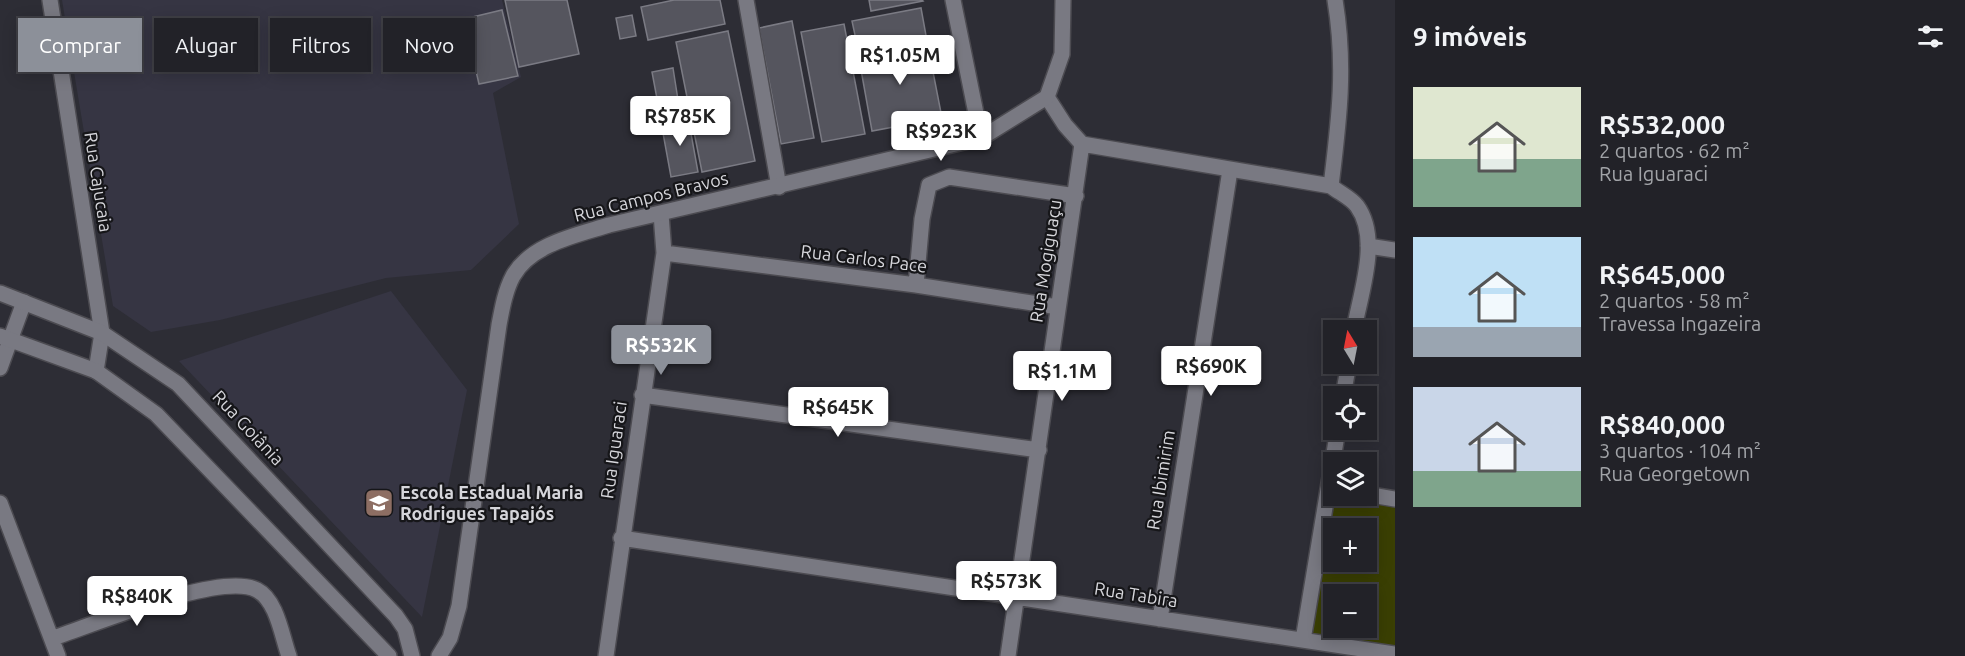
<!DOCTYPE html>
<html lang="pt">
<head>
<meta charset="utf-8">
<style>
	:root { --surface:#222228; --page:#2a2a30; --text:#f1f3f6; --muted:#a2a4a8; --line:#3f3f45; --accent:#8c9099 }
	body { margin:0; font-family:Ubuntu,sans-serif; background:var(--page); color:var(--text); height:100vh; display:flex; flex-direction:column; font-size:22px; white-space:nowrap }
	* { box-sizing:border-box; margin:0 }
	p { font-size:20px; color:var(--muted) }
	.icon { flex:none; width:33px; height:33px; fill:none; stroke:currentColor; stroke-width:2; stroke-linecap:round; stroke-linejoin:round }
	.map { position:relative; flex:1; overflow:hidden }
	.sheet { display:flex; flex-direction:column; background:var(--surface); width:570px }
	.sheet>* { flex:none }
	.banner { position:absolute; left:18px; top:18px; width:570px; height:54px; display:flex; gap:12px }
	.needle { width:39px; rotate:350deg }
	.fabs { position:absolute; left:1323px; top:320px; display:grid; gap:12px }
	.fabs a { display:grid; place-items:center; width:54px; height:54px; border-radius:0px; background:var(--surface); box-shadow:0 3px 15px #0003,0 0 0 2px var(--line); font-size:30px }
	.price { position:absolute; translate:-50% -51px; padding:0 14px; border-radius:6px; background:#fff; color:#222; font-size:20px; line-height:39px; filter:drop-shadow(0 2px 3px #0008) }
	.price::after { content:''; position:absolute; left:50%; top:36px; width:18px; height:14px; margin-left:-9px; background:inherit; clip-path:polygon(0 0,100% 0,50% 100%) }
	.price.current { background:var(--accent); color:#fff }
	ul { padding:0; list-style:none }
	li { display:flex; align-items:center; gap:18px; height:150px; padding:0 18px }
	li span { display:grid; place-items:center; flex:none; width:168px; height:120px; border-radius:0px; color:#555 }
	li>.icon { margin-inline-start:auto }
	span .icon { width:72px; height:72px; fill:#fffc; stroke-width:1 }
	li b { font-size:26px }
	h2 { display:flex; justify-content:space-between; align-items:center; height:72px; padding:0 18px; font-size:26px }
	.tag { padding:0 21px; border-radius:0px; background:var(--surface); box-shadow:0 3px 15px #0003,0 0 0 2px var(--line); font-size:21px; line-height:54px }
	.tag.current { background:var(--accent); color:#fff }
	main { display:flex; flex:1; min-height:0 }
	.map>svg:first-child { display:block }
</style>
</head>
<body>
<main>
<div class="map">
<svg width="1395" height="656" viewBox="0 0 1395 656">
	<rect width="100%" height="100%" fill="#2d2d35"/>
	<path fill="#363543" d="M62,0H502L521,77L493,93L519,224L471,270L386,278L220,320L151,332L113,306Z
		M391,291L467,390L422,617L179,361Z"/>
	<path fill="#3a3f03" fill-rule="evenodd" d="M1334,495L1395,499V654L1303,640ZM1334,528H1366V561H1334ZM1334,594H1366V627H1334Z"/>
	<path fill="#55555e" stroke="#7b7b84" stroke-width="1.5" d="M505,0H567L579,54L519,67Z
		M674,0H720L725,24L648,40L641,7Z
		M869,0H922L923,1L871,11Z
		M921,8L927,41L859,54L852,21Z
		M502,10L518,76L479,84L464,19Z
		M632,15L636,36L620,39L616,18Z
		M792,21L814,138L781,144L759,28Z
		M844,24L865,134L822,142L801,32Z
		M728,31L755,161L702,172L676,42Z
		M927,41L942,118L872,131L858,53Z
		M673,68L678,100L658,104L652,72Z
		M688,117L698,172L671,177L661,122Z"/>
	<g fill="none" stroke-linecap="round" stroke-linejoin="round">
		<g stroke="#4c4b51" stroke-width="18">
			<path id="street" d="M50,0L102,333L96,371
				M746,0L779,187
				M953,0L981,138
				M1082,144L1331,186C1338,192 1351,198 1357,206C1381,239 1360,294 1354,330
				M1331,186C1339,120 1346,67 1335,0
				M1368,246L1395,250
				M664,253L916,285L1058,307
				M916,285L922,219L929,185L949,177L1076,196
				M0,368L24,302
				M642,395L1039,450
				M1343,396L1349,363
				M1366,494L1395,499
				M0,503L58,656
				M621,538L1395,654
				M1160,619L1230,170
				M53,638C93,625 221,571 257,590C277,600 282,637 289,656
				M1303,640L1338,429
				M606,656L664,253L661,214
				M1008,656L1082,144L1065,125L1047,97"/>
		</g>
		<g stroke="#4c4b51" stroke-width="18">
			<path id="secondary" d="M0,293L102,333L178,384L396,616L405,629L412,656
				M0,336L96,371L156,414L389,656
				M439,656L450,638L459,606L499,325C502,309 505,291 513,276C531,244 577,235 609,225L981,138L1047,97L1062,54L1063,0"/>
		</g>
		<use href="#street" stroke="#797982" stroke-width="15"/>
		<use href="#secondary" stroke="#797982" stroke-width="15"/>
	</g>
	<defs>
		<g id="school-square" transform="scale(1.5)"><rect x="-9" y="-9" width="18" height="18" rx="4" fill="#8d6e63" stroke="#161619"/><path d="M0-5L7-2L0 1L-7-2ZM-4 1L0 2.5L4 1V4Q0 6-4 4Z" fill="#fff"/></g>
	</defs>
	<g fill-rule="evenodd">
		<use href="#school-square" x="379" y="503"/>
	</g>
	<g text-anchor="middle" stroke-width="4.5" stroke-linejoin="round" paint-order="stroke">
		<g font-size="18" fill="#d6d6db" stroke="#161619">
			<text transform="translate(98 182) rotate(81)" y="6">Rua Cajucaia</text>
			<text transform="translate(651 197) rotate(-14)" y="6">Rua Campos Bravos</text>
			<text transform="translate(864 259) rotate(7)" y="6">Rua Carlos Pace</text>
			<text transform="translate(1046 261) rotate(-81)" y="6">Rua Mogiguaçu</text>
			<text transform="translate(248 428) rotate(47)" y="6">Rua Goiânia</text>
			<text transform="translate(614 450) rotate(-82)" y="6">Rua Iguaraci</text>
			<text transform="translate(1161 480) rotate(-81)" y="6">Rua Ibimirim</text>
			<text transform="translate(1136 595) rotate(9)" y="6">Rua Tabira</text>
		</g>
		<g font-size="18" font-weight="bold" fill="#d6d6db" stroke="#161619" text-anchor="start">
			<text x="400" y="499">Escola Estadual Maria<tspan x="400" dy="21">Rodrigues Tapajós</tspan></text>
		</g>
	</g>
</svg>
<div class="fabs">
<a><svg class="needle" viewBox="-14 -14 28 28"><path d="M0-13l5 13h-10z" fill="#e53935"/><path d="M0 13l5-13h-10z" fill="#a2a4a8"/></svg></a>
<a><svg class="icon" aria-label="locate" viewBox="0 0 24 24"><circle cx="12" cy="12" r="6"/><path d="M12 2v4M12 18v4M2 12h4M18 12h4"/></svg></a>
<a><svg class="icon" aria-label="layers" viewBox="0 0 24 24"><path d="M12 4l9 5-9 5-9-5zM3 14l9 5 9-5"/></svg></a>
<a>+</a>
<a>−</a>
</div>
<b class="price" style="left:900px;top:86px">R$1.05M</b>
<b class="price" style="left:680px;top:147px">R$785K</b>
<b class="price" style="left:941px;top:162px">R$923K</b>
<b class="price current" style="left:661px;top:376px">R$532K</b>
<b class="price" style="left:1211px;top:397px">R$690K</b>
<b class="price" style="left:1062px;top:402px">R$1.1M</b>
<b class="price" style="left:838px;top:438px">R$645K</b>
<b class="price" style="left:1006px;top:612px">R$573K</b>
<b class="price" style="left:137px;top:627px">R$840K</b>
<div class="banner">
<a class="tag current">Comprar</a>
<a class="tag">Alugar</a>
<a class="tag">Filtros</a>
<a class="tag">Novo</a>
</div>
</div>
<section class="sheet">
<h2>9 imóveis<svg class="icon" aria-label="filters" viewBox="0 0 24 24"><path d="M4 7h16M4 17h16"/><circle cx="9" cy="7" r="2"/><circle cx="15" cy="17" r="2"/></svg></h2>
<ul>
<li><span style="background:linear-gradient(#dfe7d0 60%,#7fa58c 0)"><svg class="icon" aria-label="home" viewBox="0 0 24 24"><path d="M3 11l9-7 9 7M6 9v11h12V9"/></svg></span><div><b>R$532,000</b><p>2 quartos · 62 m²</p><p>Rua Iguaraci</p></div></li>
<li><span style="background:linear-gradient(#bfe0f5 75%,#9aa5b1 0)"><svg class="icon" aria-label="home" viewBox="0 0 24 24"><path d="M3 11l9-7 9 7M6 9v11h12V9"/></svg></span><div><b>R$645,000</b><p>2 quartos · 58 m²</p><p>Travessa Ingazeira</p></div></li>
<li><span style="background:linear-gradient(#c9d6e8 70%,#7fa58c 0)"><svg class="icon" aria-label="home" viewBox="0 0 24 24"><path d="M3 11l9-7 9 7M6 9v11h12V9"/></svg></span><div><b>R$840,000</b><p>3 quartos · 104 m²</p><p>Rua Georgetown</p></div></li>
</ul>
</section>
</main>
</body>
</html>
